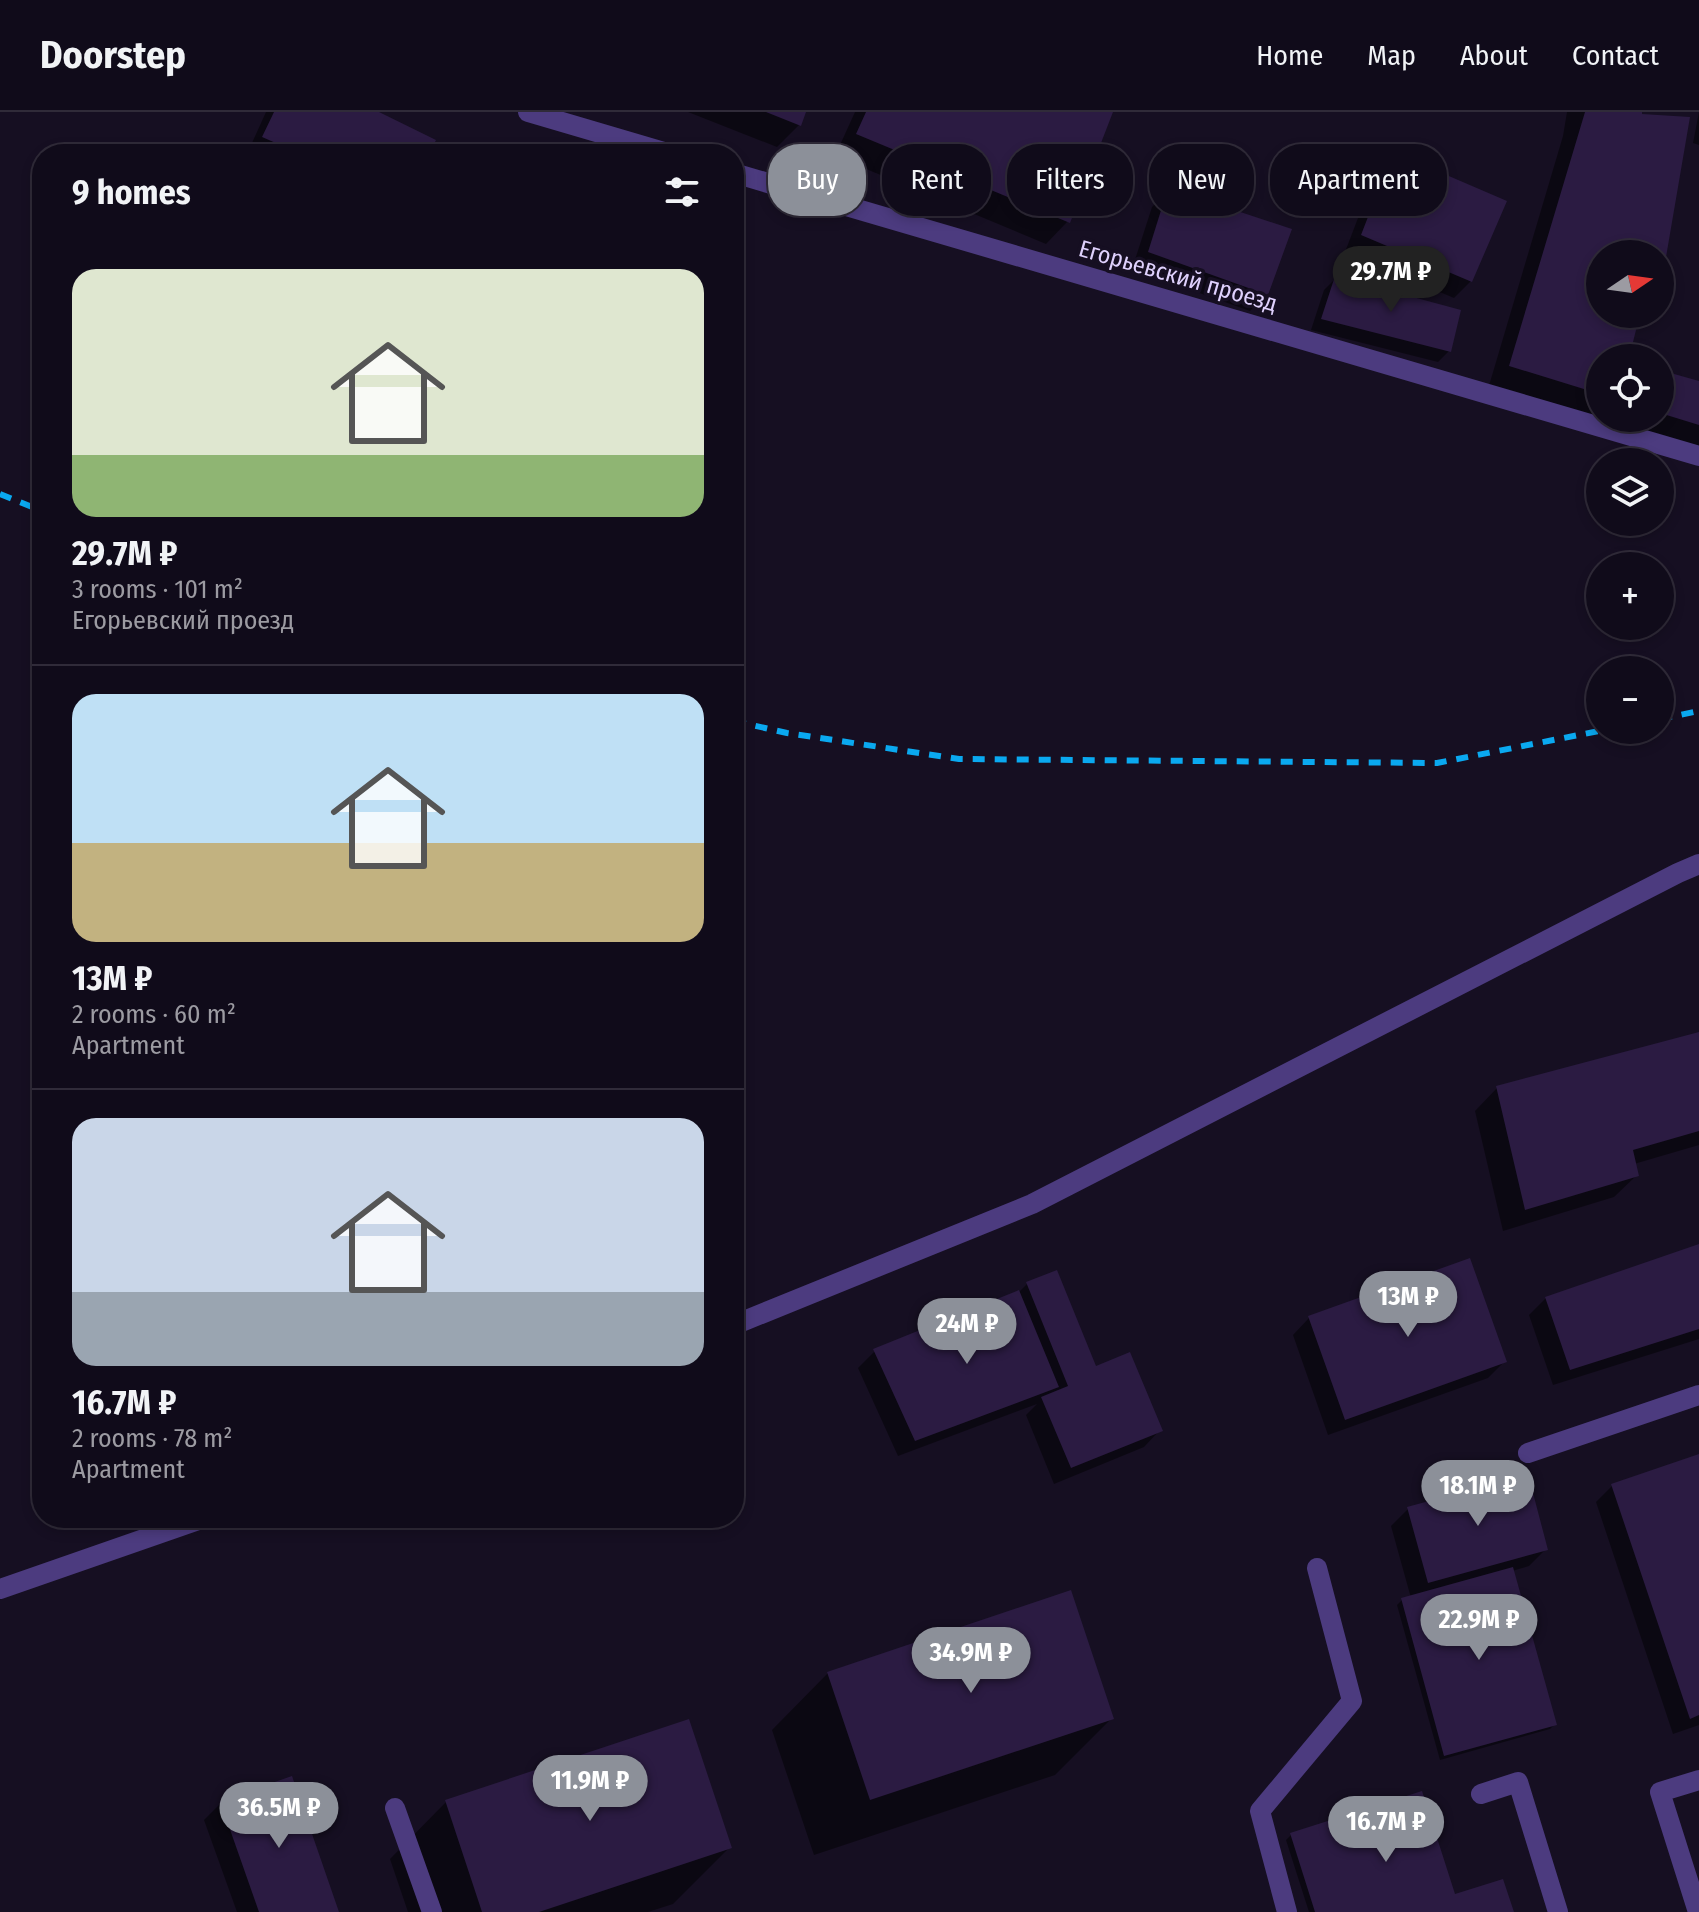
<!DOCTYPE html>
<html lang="en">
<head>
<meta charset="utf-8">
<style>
	:root { --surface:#100b1a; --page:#1e1927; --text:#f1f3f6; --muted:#9c9ba2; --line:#302b39; --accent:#8c9099 }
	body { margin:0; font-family:"Fira Sans Condensed",sans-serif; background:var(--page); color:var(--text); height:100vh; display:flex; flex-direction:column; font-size:30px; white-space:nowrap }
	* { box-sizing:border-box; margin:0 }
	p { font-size:26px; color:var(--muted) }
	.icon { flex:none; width:44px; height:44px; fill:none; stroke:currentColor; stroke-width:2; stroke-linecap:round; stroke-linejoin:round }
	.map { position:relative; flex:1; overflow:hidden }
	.details { position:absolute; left:32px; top:32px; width:712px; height:1384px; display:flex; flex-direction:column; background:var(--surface); border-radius:32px; box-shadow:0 4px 12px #0003,0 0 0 2px var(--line) }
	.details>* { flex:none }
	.top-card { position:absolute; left:768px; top:32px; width:760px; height:72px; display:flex; gap:16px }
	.needle { width:52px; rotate:77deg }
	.controls { position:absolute; left:1586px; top:128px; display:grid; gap:16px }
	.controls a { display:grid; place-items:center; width:88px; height:88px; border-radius:50%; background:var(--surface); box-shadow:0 4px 12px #0003,0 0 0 2px var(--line); font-size:40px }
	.price { position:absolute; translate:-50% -68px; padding:0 18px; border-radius:28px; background:var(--accent); color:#fff; font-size:26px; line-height:52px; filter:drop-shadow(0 2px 4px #0008) }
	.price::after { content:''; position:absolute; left:50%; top:48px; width:24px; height:18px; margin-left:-12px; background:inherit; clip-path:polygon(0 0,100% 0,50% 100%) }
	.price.active { background:#222; color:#fff }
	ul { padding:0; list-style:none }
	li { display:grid; align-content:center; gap:16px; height:424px; padding:0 40px }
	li+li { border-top:2px solid var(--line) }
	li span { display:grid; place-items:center; height:248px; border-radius:24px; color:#555 }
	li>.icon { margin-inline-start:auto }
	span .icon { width:144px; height:144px; fill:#fffc; stroke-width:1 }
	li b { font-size:34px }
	h2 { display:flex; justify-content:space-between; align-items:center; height:96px; padding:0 40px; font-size:34px }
	.tag { padding:0 28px; border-radius:32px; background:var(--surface); box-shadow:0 4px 12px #0003,0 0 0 2px var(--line); font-size:28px; line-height:72px }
	.tag.active { background:var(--accent); color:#fff }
	header { display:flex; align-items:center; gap:48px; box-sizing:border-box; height:112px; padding:0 40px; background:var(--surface); border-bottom:2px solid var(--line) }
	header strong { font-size:38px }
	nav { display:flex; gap:44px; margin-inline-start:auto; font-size:28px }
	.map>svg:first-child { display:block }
</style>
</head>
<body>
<header>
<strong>Doorstep</strong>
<nav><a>Home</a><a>Map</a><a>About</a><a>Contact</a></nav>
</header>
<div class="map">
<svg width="1699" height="1800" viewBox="0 0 1699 1800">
	<rect width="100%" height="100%" fill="#160f22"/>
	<path fill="#0007" d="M266,0H374L427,42H247Z
		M688,0H804L799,13L777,35Z
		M855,0H1111L1068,109L1046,132L835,44Z
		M1567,0H1640L1663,150L1660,153V142H1600V202H1638L1627,246H1600V306H1660V260L1699,271V340L1488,277L1563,24Z
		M1699,0V33L1693,31Z
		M1393,43L1471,169L1454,186L1345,140L1376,59Z
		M1169,78L1266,182L1250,199L1132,157L1152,95Z
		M1335,167L1449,239L1438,250L1311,218L1324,178Z
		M42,601V641L35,640Z
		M1699,922V1033L1634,1052L1637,1063L1614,1085L1503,1119L1475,999L1497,976Z
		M1699,1134V1227L1553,1273L1529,1203L1546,1186Z
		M1056,1160L1095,1256L1160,1318L1144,1335L1054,1372L1026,1303L1037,1292L898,1344L858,1256L875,1239L1018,1181L1027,1172Z
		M1309,1206L1505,1249L1488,1266L1328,1323L1293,1223Z
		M1699,1345V1613L1673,1622L1596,1390L1613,1373Z
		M1408,1397L1546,1437L1529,1454L1512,1459L1555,1612L1550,1617L1440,1648L1397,1493L1402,1488L1411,1486L1391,1414Z
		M828,1561L1112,1606L1055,1663L814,1743L772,1618Z
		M446,1690L730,1735L673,1792L648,1800H408L390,1747Z
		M221,1691L337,1800H237L204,1708Z
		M1291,1723L1453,1784L1511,1800H1309L1286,1728Z"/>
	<path fill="#2b1b42" d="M274,0H379L436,28L429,42H301L262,25Z
		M766,0H806L801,14Z
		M866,0H1113L1070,111L856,22Z
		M1585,0H1642V2L1690,5L1665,151L1660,150V142H1600V202H1640L1629,246H1600V282L1509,254Z
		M1393,40L1507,89L1472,170L1361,123Z
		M1168,76L1292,117L1268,183L1148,140Z
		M1335,164L1461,198L1451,240L1321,207Z
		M1660,258L1699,269V313L1660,301Z
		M1699,920V1019L1633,1038L1639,1064L1525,1098L1496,974Z
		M1699,1132V1217L1570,1258L1545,1185Z
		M1470,1146L1507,1250L1345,1308L1308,1204Z
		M1057,1158L1096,1254L1130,1240L1163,1319L1071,1356L1041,1285L1068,1274L1026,1170Z
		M1019,1178L1059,1275L915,1329L873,1237Z
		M1699,1342V1603L1690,1607L1611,1372Z
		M1528,1362L1548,1438L1428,1471L1407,1395Z
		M1513,1455L1557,1613L1444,1644L1401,1486Z
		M1071,1478L1114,1607L870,1688L827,1560Z
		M689,1607L732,1736L539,1800H482L445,1688Z
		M292,1664L339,1800H259L220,1689Z
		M1422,1679L1455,1782L1503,1767L1514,1800H1315L1290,1721Z"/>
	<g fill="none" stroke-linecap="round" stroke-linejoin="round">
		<path stroke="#4c3b7f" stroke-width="20" d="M734,1213L1032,1092L1678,761L1699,752
			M1528,1341L1699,1283
			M0,1477L204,1406
			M1481,1682L1518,1670L1558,1800
			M395,1696L432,1800
			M1287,1800L1260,1699L1352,1589L1317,1456
			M1698,1800L1660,1680L1699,1668"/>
		<path stroke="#4c3b7f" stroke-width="20" d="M528,0L671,42
			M734,61L1699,344"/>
		<path stroke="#0aa9f0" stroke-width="6" stroke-dasharray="12 10" stroke-linecap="butt" d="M0,382L42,399
			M1660,607L1699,599
			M734,609L787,621L959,647L1437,651L1604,618"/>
	</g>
	<g text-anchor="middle" stroke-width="7" stroke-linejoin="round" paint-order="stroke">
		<g font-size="24" fill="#dfd1fd" stroke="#160f22">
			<text transform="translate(1178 164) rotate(16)" y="8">Егорьевский проезд</text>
		</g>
	</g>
</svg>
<div class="controls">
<a><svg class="needle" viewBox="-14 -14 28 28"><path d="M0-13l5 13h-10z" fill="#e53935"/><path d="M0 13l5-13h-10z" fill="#9c9ba2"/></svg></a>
<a><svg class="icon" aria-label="locate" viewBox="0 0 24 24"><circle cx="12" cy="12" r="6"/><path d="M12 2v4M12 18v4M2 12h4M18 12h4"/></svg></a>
<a><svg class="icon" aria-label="layers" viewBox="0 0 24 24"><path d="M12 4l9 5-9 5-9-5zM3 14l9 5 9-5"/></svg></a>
<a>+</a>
<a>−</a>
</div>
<b class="price active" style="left:1391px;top:202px">29.7M ₽</b>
<b class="price" style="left:1408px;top:1227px">13M ₽</b>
<b class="price" style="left:967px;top:1254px">24M ₽</b>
<b class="price" style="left:1478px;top:1416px">18.1M ₽</b>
<b class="price" style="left:1479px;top:1550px">22.9M ₽</b>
<b class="price" style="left:971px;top:1583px">34.9M ₽</b>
<b class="price" style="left:590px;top:1711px">11.9M ₽</b>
<b class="price" style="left:279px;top:1738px">36.5M ₽</b>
<b class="price" style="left:1386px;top:1752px">16.7M ₽</b>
<div class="top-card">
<a class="tag active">Buy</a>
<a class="tag">Rent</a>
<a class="tag">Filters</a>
<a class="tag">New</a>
<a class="tag">Apartment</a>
</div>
<section class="details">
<h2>9 homes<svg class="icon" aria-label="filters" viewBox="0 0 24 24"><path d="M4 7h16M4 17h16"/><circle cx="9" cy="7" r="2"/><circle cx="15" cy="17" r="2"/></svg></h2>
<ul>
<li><span style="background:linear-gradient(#dfe7d0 75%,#8fb573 0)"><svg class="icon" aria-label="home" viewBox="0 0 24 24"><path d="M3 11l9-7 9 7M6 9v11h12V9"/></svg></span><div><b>29.7M ₽</b><p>3 rooms · 101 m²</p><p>Егорьевский проезд</p></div></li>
<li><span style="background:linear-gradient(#bfe0f5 60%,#c2b280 0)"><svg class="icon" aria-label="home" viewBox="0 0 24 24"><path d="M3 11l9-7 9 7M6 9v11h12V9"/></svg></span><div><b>13M ₽</b><p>2 rooms · 60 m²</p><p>Apartment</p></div></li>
<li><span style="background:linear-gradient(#c9d6e8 70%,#9aa5b1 0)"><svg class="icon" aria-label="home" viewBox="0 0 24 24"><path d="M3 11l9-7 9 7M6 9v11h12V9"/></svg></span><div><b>16.7M ₽</b><p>2 rooms · 78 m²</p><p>Apartment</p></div></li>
</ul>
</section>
</div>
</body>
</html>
